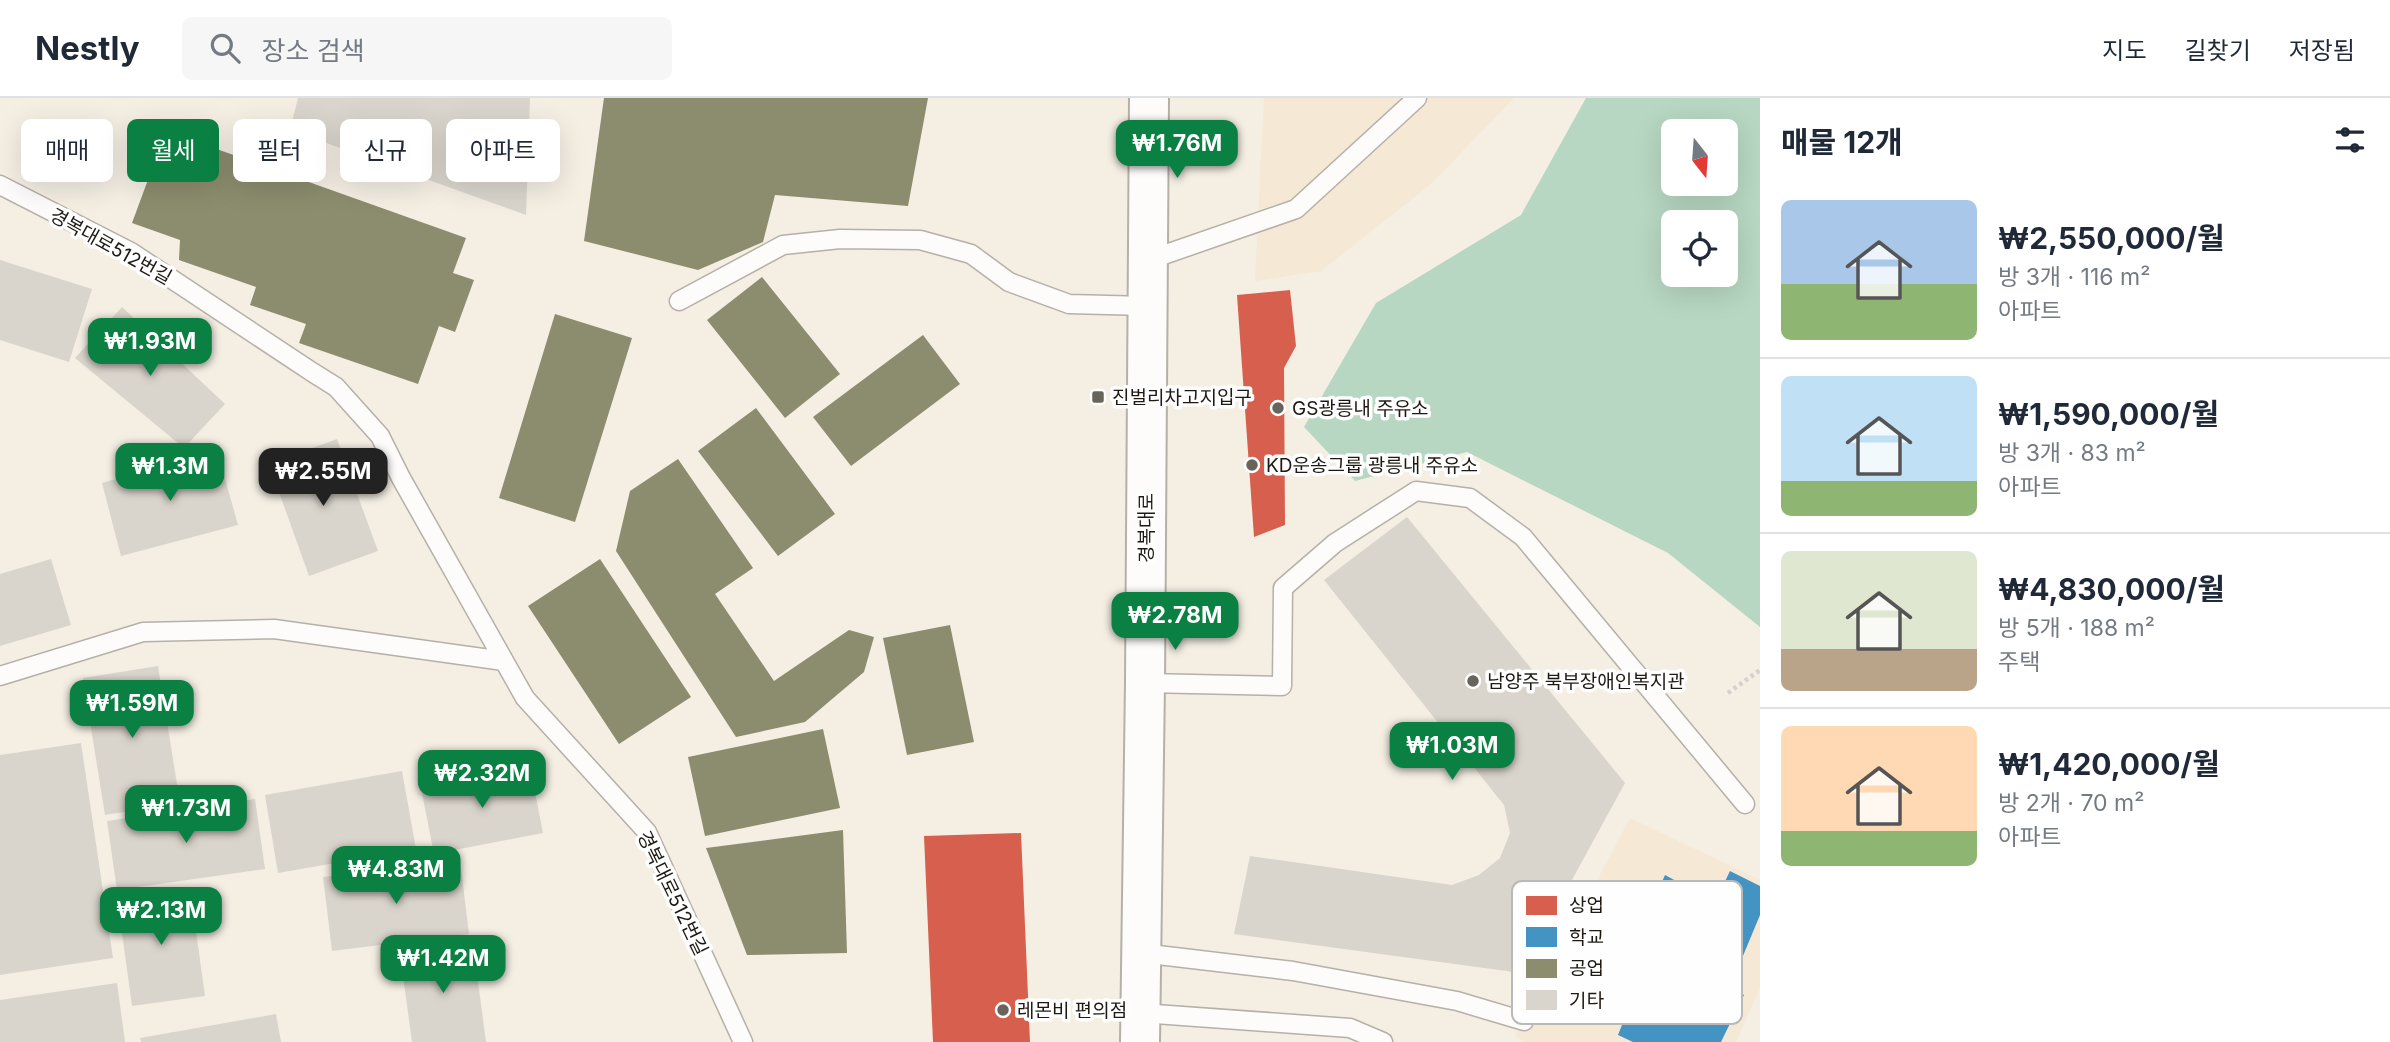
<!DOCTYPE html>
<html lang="ko">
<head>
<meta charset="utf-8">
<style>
	:root { --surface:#fff; --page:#f6f6f7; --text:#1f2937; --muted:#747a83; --line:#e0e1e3; --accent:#0b8043 }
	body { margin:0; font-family:Inter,"Noto Sans KR",sans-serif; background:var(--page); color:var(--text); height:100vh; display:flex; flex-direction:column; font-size:26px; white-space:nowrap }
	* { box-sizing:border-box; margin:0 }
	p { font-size:23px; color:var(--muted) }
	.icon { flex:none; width:38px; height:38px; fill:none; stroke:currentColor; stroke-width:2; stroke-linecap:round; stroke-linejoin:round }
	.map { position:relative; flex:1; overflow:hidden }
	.panel { display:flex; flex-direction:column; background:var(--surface); width:630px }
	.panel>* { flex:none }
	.banner { position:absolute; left:21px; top:21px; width:665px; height:63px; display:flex; gap:14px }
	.needle { width:46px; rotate:163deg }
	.buttons { position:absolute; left:1661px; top:21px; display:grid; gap:14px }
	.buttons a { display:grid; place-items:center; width:77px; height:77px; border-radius:10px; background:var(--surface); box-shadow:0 7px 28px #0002; font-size:35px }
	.price { position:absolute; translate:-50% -60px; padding:0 16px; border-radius:14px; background:var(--accent); color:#fff; font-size:23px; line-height:46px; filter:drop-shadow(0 2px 4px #0008) }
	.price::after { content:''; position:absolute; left:50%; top:42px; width:21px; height:16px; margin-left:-10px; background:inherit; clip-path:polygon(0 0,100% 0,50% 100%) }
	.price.on { background:#222; color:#fff }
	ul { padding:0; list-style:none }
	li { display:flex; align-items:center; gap:21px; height:175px; padding:0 21px }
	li+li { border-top:2px solid var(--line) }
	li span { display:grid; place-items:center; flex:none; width:196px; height:140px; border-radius:10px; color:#555 }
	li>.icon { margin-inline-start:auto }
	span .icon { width:84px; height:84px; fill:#fffc; stroke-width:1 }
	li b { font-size:30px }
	h2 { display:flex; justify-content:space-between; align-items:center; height:84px; padding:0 21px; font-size:30px }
	.tag { padding:0 24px; border-radius:10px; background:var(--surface); box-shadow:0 7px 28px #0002; font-size:24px; line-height:63px }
	.tag.on { background:var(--accent); color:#fff }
	header { display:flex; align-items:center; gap:42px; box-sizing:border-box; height:98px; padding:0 35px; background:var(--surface); border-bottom:2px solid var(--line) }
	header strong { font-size:33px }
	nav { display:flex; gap:38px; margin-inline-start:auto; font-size:24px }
	.search { width:490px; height:63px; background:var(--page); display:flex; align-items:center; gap:18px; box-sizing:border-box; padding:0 24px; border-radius:10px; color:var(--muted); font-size:26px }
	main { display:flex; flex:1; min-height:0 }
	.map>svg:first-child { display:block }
</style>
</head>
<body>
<header>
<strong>Nestly</strong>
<div class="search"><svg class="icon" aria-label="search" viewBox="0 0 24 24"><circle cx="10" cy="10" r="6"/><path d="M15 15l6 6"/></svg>장소 검색</div>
<nav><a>지도</a><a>길찾기</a><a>저장됨</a></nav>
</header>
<main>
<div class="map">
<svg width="1760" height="944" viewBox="0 0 1760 944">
	<rect width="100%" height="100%" fill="#f4eee3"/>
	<path fill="#f5e8d5" d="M1264,0H1514L1432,85L1321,173L1255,183Z
		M1630,720L1760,782V890L1736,944H1525L1515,938Z"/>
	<path fill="#b7d7c2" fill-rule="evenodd" d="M1586,0H1760V529L1668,455L1467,354L1355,383L1304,329L1376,205L1521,117ZM1673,33H1726V86H1673ZM1673,124H1726V177H1673Z"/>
	<path fill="#d6604d" d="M1290,192L1296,248L1284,270L1285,427L1254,439L1237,197Z
		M1021,735L1030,944H933L924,738Z"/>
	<path fill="#4393c3" d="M1730,773L1760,788V817L1730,889L1744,897L1721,944H1633L1618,937L1638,886L1620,878L1665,777L1715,804Z"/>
	<path fill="#8c8c6e" d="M604,0H928L908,108L775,97L763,144L698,172L584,143Z
		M166,33L466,140L453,175L474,182L455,234L439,228L418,286L299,245L306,226L250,207L256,189L179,162L180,142L132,125Z
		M762,179L840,276L785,320L707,222Z
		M555,216L632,240L575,424L499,400Z
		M923,237L960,286L851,368L813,319Z
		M756,310L835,416L778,458L698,353Z
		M678,361L753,470L715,496L774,583L849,532L874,539L864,574L805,624L736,639L616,453L630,393Z
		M600,461L691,599L619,646L528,508Z
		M950,527L974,644L907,657L883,540Z
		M823,631L840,710L705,738L688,659Z
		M843,732L847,855L747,857L706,750Z"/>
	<path fill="#dad5cc" d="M298,0H530L526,117L290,32Z
		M0,162L92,191L69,264L0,242Z
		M122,209L225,306L184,350L75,260Z
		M337,341L378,453L309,478L269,366Z
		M217,352L238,427L121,458L102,385Z
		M1407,419L1625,685L1521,875L1234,836L1250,758L1452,787L1479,777L1500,760L1510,735L1504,707L1324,482Z
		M51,461L71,527L0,548V476Z
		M158,568L180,705L105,717L83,580Z
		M81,645L113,860L0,877V657Z
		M530,669L543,735L434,756L421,690Z
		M402,673L416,751L278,775L265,697Z
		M255,701L265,771L117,792L107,723Z
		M460,762L469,836L332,853L323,779Z
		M190,790L205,898L132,908L117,799Z
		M473,846L486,944H412L400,856Z
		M117,885L125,944H0V902Z
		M276,916L281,944H141L140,940Z"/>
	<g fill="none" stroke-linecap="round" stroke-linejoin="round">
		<g stroke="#b5b0a8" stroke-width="21">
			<path id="service" d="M0,87L131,154L312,274L336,289L380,338L401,380L525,600L647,734L743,944
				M1146,163L1296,111L1417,0
				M679,203L783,147L840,141L920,142L971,156L1009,184L1069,206L1146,208
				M0,578L143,534L274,531L504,563
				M1145,585L1282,588L1283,490L1335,445L1416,393L1470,400L1523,439L1745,706
				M1141,855L1293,873L1457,903L1524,923
				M1141,915L1350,930L1383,944"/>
		</g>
		<g stroke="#b5b0a8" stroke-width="42">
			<path id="tertiary" d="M1140,944L1145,585L1149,0"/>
		</g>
		<path stroke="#d3d1ce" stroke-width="4.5" stroke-dasharray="3.5 3.5" stroke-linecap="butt" d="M1728,595L1760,572"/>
		<use href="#service" stroke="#fdfcfb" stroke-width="18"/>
		<use href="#tertiary" stroke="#fdfcfb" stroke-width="38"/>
	</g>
	<g fill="#69645b" stroke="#fefefe" stroke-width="2.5">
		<rect x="1091" y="292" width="14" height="14" rx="3.5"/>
		<circle cx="1278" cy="310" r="7"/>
		<circle cx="1252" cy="367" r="7"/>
		<circle cx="1473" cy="583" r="7"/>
		<circle cx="1003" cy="912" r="7"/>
	</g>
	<g text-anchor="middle" stroke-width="7" stroke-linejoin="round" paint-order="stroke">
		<g font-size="19" fill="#1e1912" stroke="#fefefe">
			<text transform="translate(111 148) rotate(29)" y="7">경복대로512번길</text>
			<text transform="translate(1146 430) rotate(-90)" y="7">경복대로</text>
			<text transform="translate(673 795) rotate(64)" y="7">경복대로512번길</text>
		</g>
		<g font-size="19" fill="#1e1912" stroke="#fefefe" text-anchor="start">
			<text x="1112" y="306">진벌리차고지입구</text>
			<text x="1292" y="317">GS광릉내 주유소</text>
			<text x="1266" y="374">KD운송그룹 광릉내 주유소</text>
			<text x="1487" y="590">남양주 북부장애인복지관</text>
			<text x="1017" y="919">레몬비 편의점</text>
		</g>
	</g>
	<rect x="1512" y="783" width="230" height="143" rx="10" fill="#fefefe" stroke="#bbb9b7" stroke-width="2"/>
	<rect x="1526" y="798" width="31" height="19" fill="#d6604d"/>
	<rect x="1526" y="829" width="31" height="20" fill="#4393c3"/>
	<rect x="1526" y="861" width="31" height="19" fill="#8c8c6e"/>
	<rect x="1526" y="892" width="31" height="20" fill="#dad5cc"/>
	<g font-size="19" fill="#1e1912">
		<text x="1569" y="814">상업</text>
		<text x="1569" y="846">학교</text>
		<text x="1569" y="877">공업</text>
		<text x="1569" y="909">기타</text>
	</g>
</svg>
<div class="buttons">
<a><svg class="needle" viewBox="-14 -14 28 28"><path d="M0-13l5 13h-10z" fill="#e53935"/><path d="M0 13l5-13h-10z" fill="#747a83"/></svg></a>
<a><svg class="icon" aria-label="locate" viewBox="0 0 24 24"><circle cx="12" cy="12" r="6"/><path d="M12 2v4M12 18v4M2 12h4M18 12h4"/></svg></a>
</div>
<b class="price" style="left:1177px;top:82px">₩1.76M</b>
<b class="price" style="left:150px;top:280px">₩1.93M</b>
<b class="price" style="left:170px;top:405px">₩1.3M</b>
<b class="price on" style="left:323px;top:410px">₩2.55M</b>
<b class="price" style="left:1175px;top:554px">₩2.78M</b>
<b class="price" style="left:132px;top:642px">₩1.59M</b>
<b class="price" style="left:1452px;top:684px">₩1.03M</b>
<b class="price" style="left:482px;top:712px">₩2.32M</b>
<b class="price" style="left:186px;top:747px">₩1.73M</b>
<b class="price" style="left:396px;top:808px">₩4.83M</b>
<b class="price" style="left:161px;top:849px">₩2.13M</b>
<b class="price" style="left:443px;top:897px">₩1.42M</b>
<div class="banner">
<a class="tag">매매</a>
<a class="tag on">월세</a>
<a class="tag">필터</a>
<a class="tag">신규</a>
<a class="tag">아파트</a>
</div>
</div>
<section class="panel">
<h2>매물 12개<svg class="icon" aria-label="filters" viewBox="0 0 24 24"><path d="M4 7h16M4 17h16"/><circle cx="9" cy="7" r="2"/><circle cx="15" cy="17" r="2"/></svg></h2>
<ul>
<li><span style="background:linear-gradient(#a9c7e8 60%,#8fb573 0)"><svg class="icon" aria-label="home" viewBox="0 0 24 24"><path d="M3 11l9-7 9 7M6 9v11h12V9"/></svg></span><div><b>₩2,550,000/월</b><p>방 3개 · 116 m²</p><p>아파트</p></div></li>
<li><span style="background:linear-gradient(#bfe0f5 75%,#8fb573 0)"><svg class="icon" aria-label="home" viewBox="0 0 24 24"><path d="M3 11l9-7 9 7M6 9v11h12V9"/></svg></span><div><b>₩1,590,000/월</b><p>방 3개 · 83 m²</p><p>아파트</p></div></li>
<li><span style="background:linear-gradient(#dfe7d0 70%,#b9a48a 0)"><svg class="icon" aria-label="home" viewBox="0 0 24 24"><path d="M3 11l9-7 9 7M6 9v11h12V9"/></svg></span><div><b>₩4,830,000/월</b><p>방 5개 · 188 m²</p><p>주택</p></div></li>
<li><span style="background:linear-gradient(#ffd9b3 75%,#8fb573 0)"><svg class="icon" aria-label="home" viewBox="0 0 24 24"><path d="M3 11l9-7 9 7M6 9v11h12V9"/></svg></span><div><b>₩1,420,000/월</b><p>방 2개 · 70 m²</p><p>아파트</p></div></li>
</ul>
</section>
</main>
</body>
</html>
